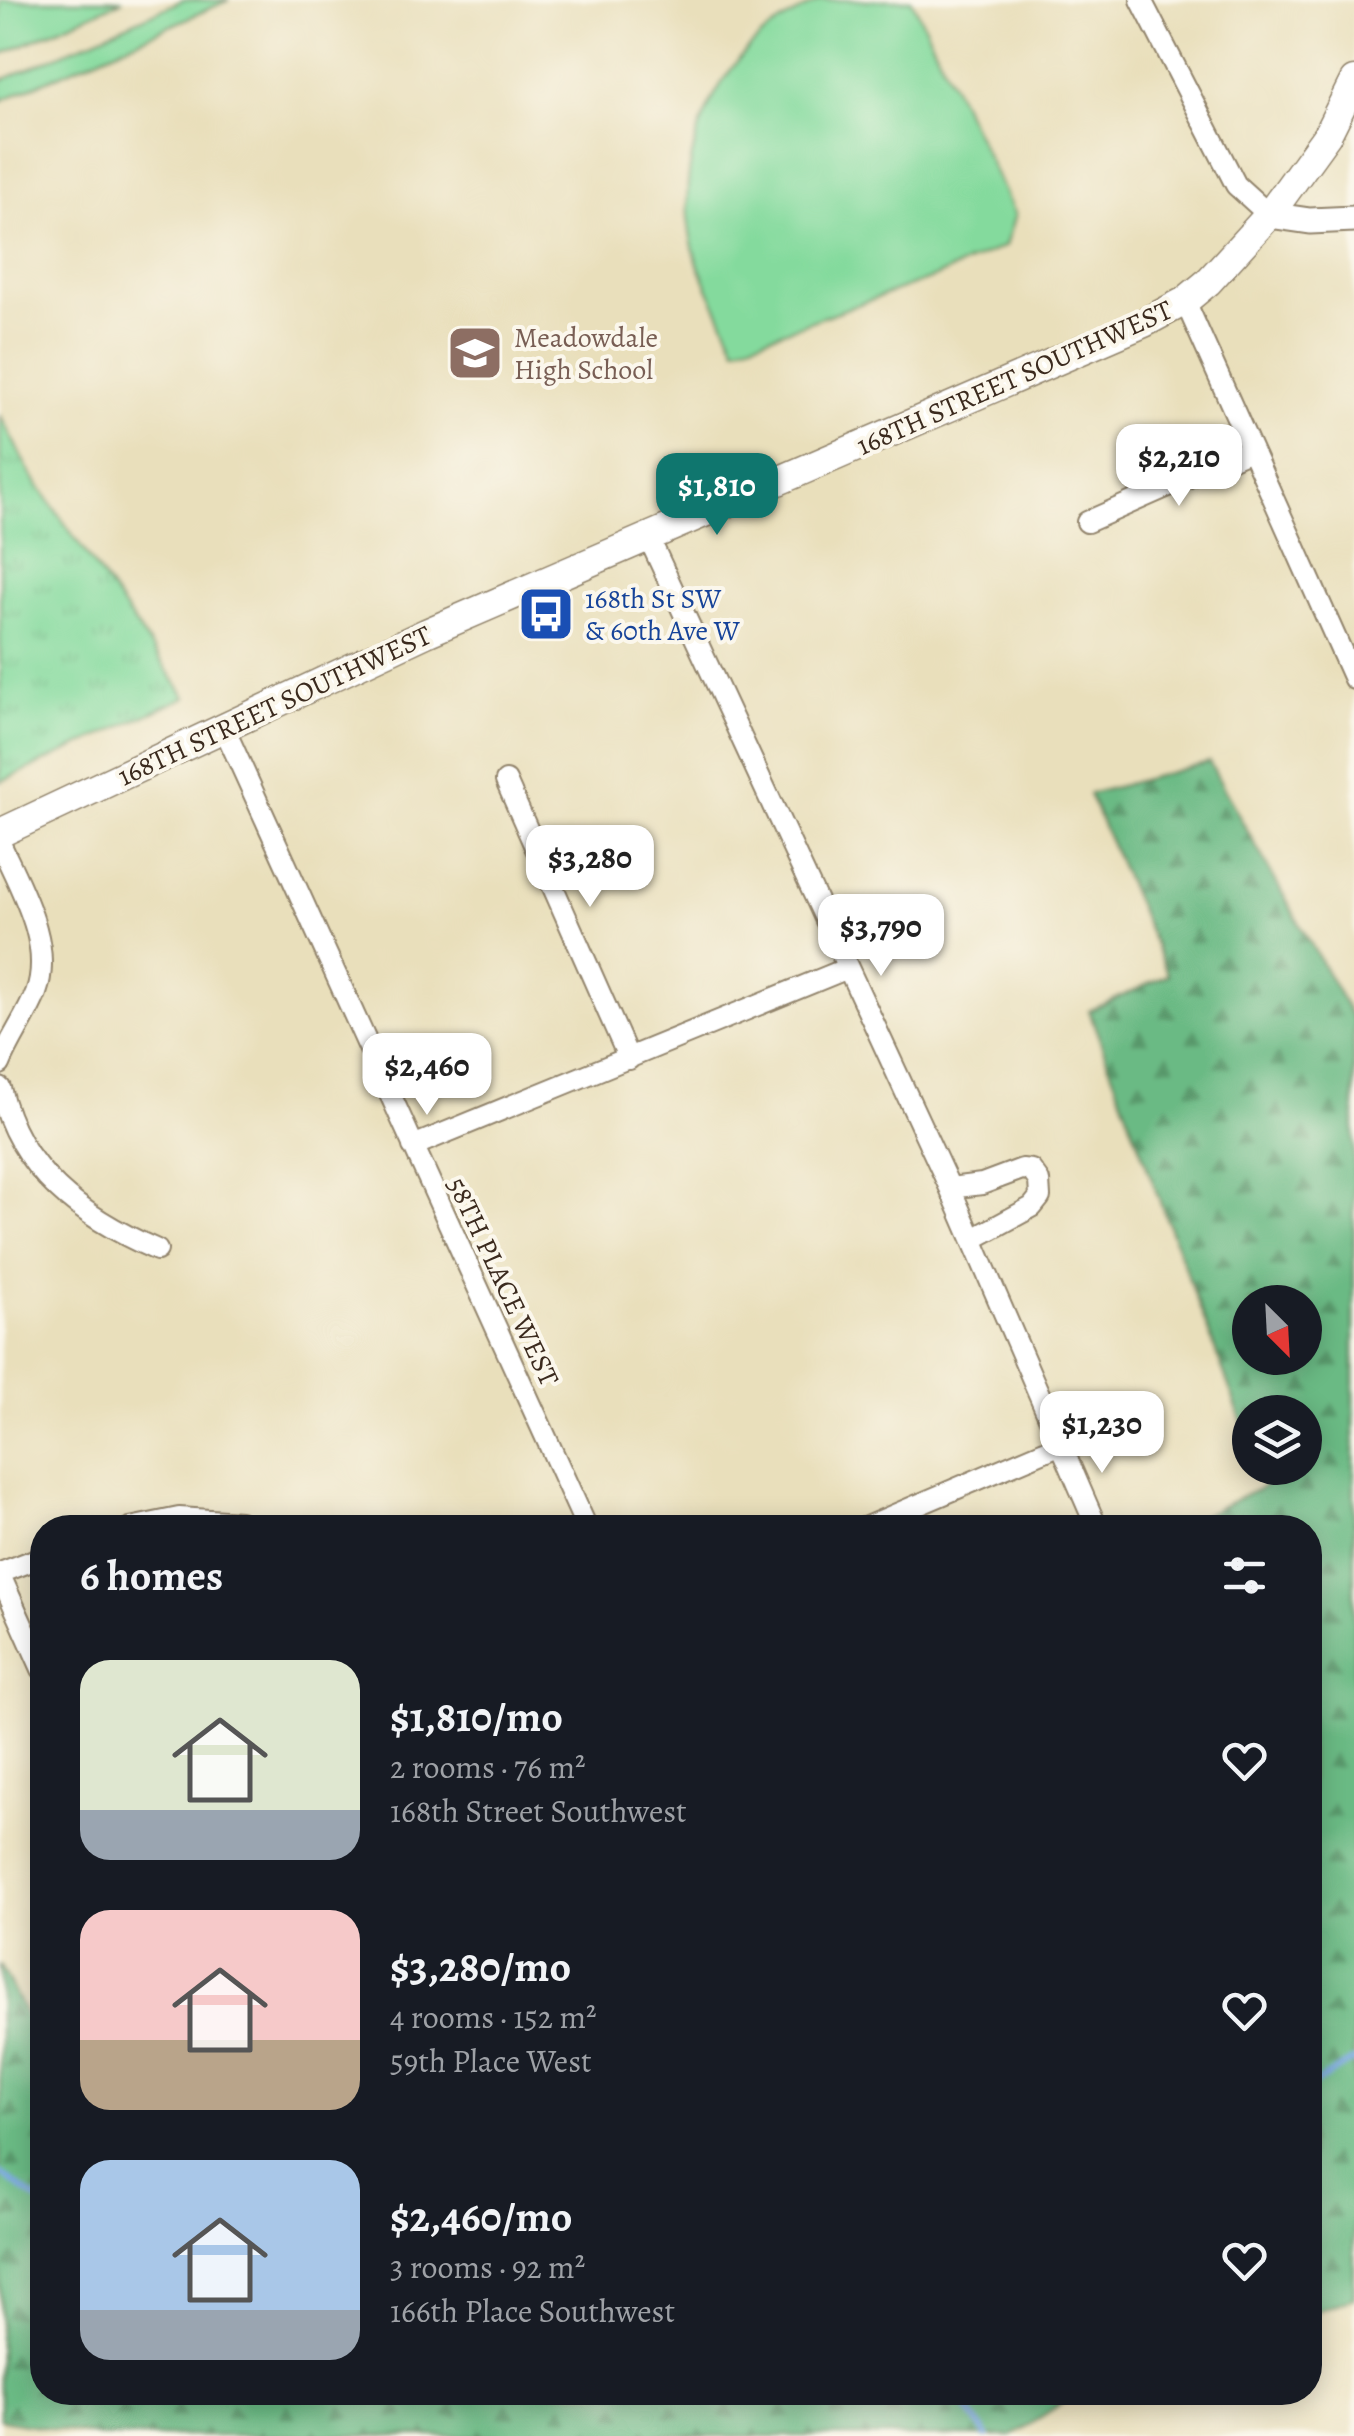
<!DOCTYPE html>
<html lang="en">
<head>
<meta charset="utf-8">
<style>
	:root { --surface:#171b24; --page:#242831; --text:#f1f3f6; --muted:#9ea1a6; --accent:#0f766e }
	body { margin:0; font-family:Alegreya,serif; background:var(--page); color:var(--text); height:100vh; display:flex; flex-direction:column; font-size:38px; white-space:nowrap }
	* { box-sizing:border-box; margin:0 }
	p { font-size:32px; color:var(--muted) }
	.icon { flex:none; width:55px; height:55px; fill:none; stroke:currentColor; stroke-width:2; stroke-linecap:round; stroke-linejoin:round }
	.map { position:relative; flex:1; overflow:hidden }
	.side { position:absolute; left:30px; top:1515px; width:1292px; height:890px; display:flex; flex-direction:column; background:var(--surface); border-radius:40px; box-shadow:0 5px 25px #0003 }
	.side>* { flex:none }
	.needle { width:65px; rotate:156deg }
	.tools { position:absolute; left:1232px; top:1285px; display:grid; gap:20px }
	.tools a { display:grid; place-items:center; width:90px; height:90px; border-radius:50%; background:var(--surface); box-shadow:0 5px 25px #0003; font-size:50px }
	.price { position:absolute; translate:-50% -85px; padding:0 22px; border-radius:20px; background:#fff; color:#222; font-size:32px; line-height:65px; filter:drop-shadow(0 2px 5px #0008) }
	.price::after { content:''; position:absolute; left:50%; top:60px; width:30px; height:22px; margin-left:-15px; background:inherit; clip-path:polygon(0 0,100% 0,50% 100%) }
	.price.selected { background:var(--accent); color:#fff }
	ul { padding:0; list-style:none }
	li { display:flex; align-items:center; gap:30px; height:250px; padding:0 50px }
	li span { display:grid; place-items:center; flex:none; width:280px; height:200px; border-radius:30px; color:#555 }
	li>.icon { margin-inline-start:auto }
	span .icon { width:120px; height:120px; fill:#fffc; stroke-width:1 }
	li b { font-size:42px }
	h2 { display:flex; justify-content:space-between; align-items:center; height:120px; padding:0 50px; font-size:42px }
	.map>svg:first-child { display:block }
</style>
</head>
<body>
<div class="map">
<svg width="1354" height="2436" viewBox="0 0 1354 2436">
	<defs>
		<pattern id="forest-firs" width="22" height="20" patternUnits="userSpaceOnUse" patternTransform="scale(2.5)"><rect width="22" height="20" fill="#6bba84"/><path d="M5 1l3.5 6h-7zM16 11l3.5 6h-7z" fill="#59976b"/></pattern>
		<pattern id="park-tufts" width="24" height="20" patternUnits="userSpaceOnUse" patternTransform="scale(2.5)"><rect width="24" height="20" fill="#84da9d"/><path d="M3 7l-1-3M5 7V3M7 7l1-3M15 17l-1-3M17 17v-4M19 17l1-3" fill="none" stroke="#73bb87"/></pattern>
	</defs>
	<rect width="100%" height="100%" fill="#fbf7ec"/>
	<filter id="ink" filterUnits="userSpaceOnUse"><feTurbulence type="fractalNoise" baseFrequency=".01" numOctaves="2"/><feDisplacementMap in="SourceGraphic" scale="20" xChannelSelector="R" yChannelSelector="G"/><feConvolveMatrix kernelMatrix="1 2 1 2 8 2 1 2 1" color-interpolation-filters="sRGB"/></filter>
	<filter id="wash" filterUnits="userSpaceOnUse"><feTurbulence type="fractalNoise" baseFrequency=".0048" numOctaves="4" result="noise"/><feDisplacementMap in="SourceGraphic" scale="40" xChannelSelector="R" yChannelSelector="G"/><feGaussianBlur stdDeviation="2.25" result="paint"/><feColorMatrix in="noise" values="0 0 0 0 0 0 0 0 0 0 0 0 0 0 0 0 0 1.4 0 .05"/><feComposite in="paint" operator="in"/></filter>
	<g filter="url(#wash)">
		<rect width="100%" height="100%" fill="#e9dfbb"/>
		<path fill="#84da9d" stroke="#60825e" stroke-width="2.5" d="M0,0H123L0,55Z
			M183,0H229L0,101V81Z
			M821,0H912L1015,215L1005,246L935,277L736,348C724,320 709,293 698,264C670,184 699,90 763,35C780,20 801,11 821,0Z"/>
		<path fill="url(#forest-firs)" stroke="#537251" stroke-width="2.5" fill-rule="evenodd" d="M1209,762L1354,1021V2298L1310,2313V1528L1178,1527L1265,1486L1259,1468H1305V1412H1250V1443L1089,1011L1168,975L1089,794ZM1250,1302H1305V1358H1250Z
			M0,1964L42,2047V2392L1077,2393L1012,2436H98L0,2420Z"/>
		<path fill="url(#park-tufts)" stroke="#60825e" stroke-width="2.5" d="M0,415L31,475L186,697L0,782Z"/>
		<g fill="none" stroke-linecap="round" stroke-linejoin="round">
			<path stroke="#76a5e0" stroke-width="6" d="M1310,2086L1354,2060
				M0,2173L42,2203
				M955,2392L987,2436"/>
		</g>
	</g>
	<g filter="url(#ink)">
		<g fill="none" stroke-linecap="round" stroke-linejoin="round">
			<g stroke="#92846c" stroke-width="24">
				<path id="minor" d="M1141,0L1236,185L1269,215
					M1185,301L1354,679
					M1087,522L1250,450
					M648,536L950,1188L1097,1528
					M224,728L587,1528
					M506,781L629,1059
					M0,843C20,888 54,944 36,993C26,1018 10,1039 0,1064
					M0,1088C19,1171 81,1217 157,1250
					M413,1146L848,968
					M950,1188L982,1184L1022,1169L1031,1170L1039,1181L1040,1197L1032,1207L973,1239
					M130,1528L179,1518L240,1522L248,1528
					M864,1528L1061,1444
					M0,1573L42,1557
					M0,1575L42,1669"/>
			</g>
			<g stroke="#92846c" stroke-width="29">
				<path id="tertiary" d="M1269,215L1310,221L1354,219"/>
			</g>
			<g stroke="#92846c" stroke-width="31">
				<path id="secondary" d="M0,833L426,633L1144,323L1185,301L1208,282L1269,215L1327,135L1354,81"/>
			</g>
			<use href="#minor" stroke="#fff" stroke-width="20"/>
			<use href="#tertiary" stroke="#fff" stroke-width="25"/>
			<use href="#secondary" stroke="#fff" stroke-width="28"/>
		</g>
	</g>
	<defs>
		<g id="school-square" transform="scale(2.875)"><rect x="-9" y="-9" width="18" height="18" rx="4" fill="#8d6e63" stroke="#fbf7ec"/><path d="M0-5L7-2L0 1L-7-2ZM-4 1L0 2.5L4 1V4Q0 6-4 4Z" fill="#fff"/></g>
		<g id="bus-square" transform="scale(2.875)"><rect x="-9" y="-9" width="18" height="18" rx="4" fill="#1a4fb4" stroke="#fbf7ec"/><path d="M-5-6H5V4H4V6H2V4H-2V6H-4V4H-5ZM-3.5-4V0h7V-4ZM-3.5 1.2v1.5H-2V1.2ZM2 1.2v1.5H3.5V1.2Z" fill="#fff"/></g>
	</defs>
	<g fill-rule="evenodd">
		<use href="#school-square" x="475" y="353"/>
		<use href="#bus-square" x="546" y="614"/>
	</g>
	<g text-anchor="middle" stroke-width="8" stroke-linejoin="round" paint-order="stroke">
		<g font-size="28" fill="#785e54" stroke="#fbf7ec" text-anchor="start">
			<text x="514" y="347">Meadowdale<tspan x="514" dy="32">High School</tspan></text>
		</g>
		<g font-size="28" fill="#3b2a1e" stroke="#fbf7ec">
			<text transform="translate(1014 377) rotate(-24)" y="10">168TH STREET SOUTHWEST</text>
			<text transform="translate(274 705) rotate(-25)" y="10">168TH STREET SOUTHWEST</text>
			<text transform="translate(504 1281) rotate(65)" y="10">58TH PLACE WEST</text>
		</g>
		<g font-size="28" fill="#164399" stroke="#fbf7ec" text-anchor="start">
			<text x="585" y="608">168th St SW<tspan x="585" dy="32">&amp; 60th Ave W</tspan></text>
		</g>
	</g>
</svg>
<div class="tools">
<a><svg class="needle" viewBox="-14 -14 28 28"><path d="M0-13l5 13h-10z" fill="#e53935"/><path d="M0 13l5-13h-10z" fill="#9ea1a6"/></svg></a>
<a><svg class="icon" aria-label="layers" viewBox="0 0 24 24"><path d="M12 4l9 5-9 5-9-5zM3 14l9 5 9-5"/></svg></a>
</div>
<b class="price" style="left:1179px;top:509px">$2,210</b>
<b class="price selected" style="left:717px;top:538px">$1,810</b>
<b class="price" style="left:590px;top:910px">$3,280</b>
<b class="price" style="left:881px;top:979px">$3,790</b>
<b class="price" style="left:427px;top:1118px">$2,460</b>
<b class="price" style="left:1102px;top:1476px">$1,230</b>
<section class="side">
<h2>6 homes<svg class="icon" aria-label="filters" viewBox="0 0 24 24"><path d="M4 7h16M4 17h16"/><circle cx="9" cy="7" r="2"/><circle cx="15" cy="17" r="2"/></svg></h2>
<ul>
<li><span style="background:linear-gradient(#dfe7d0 75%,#9aa5b1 0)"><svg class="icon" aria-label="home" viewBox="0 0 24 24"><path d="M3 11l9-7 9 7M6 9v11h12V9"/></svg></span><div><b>$1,810/mo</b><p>2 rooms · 76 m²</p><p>168th Street Southwest</p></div><svg class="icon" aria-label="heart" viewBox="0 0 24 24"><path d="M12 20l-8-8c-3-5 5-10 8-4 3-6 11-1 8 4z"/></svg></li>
<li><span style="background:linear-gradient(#f6c9c9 65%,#b9a48a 0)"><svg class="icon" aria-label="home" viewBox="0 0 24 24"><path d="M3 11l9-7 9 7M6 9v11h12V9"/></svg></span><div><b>$3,280/mo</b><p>4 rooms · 152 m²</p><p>59th Place West</p></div><svg class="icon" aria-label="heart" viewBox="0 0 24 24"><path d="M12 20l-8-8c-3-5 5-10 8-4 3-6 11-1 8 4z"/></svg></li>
<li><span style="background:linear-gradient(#a9c7e8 75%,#9aa5b1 0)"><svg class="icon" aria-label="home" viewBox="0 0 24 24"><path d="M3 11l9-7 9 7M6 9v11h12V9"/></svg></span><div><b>$2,460/mo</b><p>3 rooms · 92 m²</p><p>166th Place Southwest</p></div><svg class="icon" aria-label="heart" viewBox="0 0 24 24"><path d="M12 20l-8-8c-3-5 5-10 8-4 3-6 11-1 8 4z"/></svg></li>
</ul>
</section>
</div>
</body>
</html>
